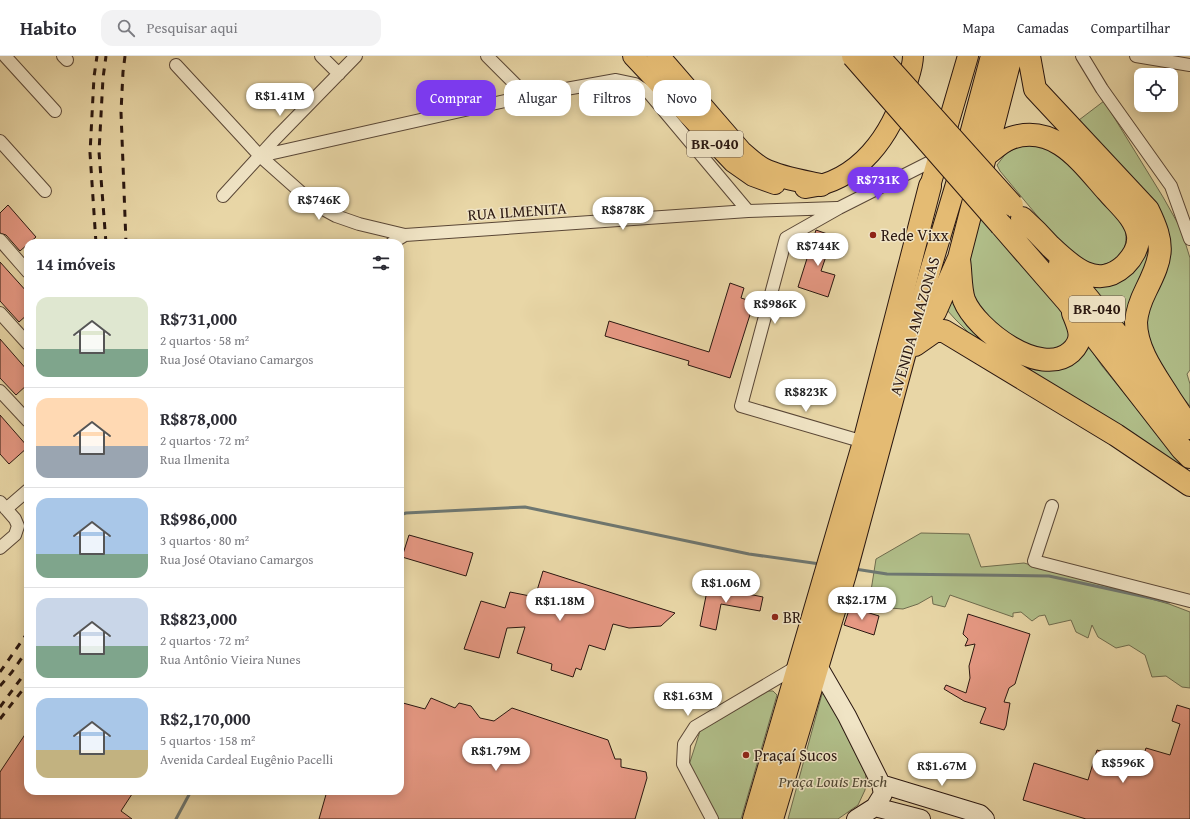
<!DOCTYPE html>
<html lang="pt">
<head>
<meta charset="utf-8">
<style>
	:root { --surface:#fff; --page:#f2f2f3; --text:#2b2b33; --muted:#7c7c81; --line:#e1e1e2; --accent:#7c3aed }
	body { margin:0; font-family:"Gentium Book Plus",serif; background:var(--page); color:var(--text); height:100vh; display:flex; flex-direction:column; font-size:15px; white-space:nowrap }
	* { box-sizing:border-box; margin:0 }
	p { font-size:13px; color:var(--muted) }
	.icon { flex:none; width:22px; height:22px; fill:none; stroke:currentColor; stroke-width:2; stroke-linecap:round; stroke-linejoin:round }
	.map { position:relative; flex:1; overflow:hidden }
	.drawer { position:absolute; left:24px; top:183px; width:380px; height:556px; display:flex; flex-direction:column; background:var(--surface); border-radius:12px; box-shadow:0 2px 10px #0003 }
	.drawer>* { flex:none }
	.guide { position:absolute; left:416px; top:24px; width:380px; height:36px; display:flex; gap:8px }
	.fabs { position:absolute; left:1134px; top:12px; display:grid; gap:8px }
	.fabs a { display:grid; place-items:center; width:44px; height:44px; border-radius:8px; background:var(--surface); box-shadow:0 2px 10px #0003; font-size:20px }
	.price { position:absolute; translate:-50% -34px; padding:0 9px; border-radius:14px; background:#fff; color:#222; font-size:13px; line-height:26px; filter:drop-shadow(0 1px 2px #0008) }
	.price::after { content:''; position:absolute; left:50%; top:24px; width:12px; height:9px; margin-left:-6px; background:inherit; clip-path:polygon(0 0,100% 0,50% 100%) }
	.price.active { background:var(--accent); color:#fff }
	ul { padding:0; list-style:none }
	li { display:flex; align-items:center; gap:12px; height:100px; padding:0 12px }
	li+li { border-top:1px solid var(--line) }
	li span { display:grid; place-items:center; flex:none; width:112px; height:80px; border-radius:12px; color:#555 }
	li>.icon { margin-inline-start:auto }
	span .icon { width:48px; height:48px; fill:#fffc; stroke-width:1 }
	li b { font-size:17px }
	h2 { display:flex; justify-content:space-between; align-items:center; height:48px; padding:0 12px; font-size:17px }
	.chip { padding:0 14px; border-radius:12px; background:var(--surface); box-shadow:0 2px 10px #0003; font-size:14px; line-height:36px }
	.chip.active { background:var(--accent); color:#fff }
	header { display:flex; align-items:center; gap:24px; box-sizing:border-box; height:56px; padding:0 20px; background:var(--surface); border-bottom:1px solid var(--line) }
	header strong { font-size:19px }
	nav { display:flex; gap:22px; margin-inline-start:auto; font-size:14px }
	.search { width:280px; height:36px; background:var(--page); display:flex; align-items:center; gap:10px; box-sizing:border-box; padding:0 14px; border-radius:12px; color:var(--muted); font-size:15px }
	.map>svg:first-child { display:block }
</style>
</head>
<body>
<header>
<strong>Habito</strong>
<div class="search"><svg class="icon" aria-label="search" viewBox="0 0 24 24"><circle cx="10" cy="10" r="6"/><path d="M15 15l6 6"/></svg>Pesquisar aqui</div>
<nav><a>Mapa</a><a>Camadas</a><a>Compartilhar</a></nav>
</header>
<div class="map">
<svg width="1190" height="763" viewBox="0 0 1190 763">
	<rect width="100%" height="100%" fill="#e8d6a6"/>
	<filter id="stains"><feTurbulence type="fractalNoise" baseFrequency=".005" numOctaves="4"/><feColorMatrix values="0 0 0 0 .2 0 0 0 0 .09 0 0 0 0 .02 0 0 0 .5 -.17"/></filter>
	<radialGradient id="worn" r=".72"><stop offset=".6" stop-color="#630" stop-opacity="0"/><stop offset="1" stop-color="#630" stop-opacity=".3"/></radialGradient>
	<path fill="#b1bf8a" stroke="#6e6b4d" d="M1104,45L1163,141L1181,173L1190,202V314L1187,318L1190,328V350L1169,326L1156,307L1145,265L1164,215L1079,64Z
		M1027,88L1055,94L1124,166C1130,195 1122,205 1094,211L1064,192L1000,115L997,109L1007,96Z
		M980,159L1065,258L1070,283L1058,294L1050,295L1014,285L975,248L967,210Z
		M1145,185L1154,189L1128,280L1089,226Z
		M954,232L1035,308L1086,290L1089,291L1102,310L1183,410L1181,415L982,290L955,263L947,254Z
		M921,477L969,478L981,511L1024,507L1169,548L1190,556V632L1182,631L1166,620L1152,621L1145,599L1129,589L1116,592L1098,581L1092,569L1088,582L1076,576L1071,564L1049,569L1045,559L1039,560L1032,565L1021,556L1013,557V561L950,539L945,551L933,548L932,540L918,548L903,553L877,551L870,541L876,503Z
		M768,635H773L777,639L741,763H716L689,709L700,675Z
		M822,638H826L866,717L865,734L858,749L838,763H788Z"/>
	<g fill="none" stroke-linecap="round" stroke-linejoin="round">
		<path stroke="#6e7771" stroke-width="3" d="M400,459L406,457L525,451L749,498L820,508
			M855,513L887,518L1049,520L1169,546
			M176,763L191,735"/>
	</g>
	<path fill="#e69883" stroke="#2a1710" d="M8,149L36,181L20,195L6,179L0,177V157Z
		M816,174L833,180L821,215L835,219L828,241L798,231Z
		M0,206L28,237V258L19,266L0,245Z
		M730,227L744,232L741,242L754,246L730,322L688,309L689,305L605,280L609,265L709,296Z
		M0,283L28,315V328L16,339L0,322Z
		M0,359L28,391L9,408L0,398Z
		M409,479L473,497L466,520L402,501Z
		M543,515L675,557L661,570L629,572L613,568L605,594L589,589L581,614L576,612L573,621L551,614L552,608L517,597L525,571L507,572L499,602L464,593L481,545L505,552L510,536L535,541Z
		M708,530L763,541L760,555L721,548L716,574L700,570Z
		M850,551L879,560L874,579L844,569Z
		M968,558L1030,578L1015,628L1009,632L1004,646L1010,647L1006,670L1004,674L980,667L986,652L964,645L944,633L946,629L966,637L970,622L969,610L975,588L965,590L968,583L963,578Z
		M431,642L455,652L459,647L471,650L480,662L494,665L512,652L608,684L615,703H621V711L646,716L647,722L635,763H319L327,735H400V657L403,647L425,653Z
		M1177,649L1190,653V763H1086L1023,744L1034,707L1088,724L1097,694L1141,707L1146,692L1170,699L1180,668L1172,665Z
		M28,674V735H134L121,755L132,763H0V716Z"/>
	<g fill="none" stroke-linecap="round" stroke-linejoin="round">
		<g stroke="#5a4736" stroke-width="14">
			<path id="street" d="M5,0L55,55
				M63,0L67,4
				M321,0L339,18
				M487,0L527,40
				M1082,0L1102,33L1171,130L1190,183
				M1136,0L1190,9
				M176,9L260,100L314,148L336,160L359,168L405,179
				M0,85L45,135
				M260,100L527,40L616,24L635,28L649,37L748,155
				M223,140L275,83L356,0
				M0,184L28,216
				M392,187L405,179L748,155L837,152
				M0,257L28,288
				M0,335L28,365
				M864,386L741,350L786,182L839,152L938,102
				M0,446L15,463L18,470L15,479L0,492
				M1052,450L1034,505L1190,545
				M6,453L28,434
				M712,763L683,708L684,688L695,671L798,610"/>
		</g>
		<g stroke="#2a1710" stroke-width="20">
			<path id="secondary" d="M818,610L847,660L881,728L883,738L875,751L856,763
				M881,728L980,758L985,763
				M875,751L921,763"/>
		</g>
		<g stroke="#2a1710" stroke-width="22">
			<path id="primary" d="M633,0L733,106L753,120L775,128
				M930,130L968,0
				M805,132C859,126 892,79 906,30C909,20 913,10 913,0
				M907,292L962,108L991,0"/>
		</g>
		<g stroke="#2a1710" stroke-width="24">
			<path id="highway" d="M658,0L741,96C748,102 755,109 763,113C781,122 802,125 821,129
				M1029,0L1035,33L1148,154C1165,189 1163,200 1146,234C1141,244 1137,255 1136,266C1136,295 1157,321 1171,344
				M986,99C994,93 1002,85 1011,82C1055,67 1082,107 1107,135C1118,148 1136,162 1138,180C1139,191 1132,202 1125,209C1097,235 1071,210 1050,190C1041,180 1032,171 1022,162
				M1001,169L1067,245L1182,393L1190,401
				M959,204C961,216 960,232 964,244C976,274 1041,323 1071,296C1085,283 1079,272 1073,257
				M1060,208L1171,344L1190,372
				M915,289L935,275H944L1116,379L1190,429
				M754,763L864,386L930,130
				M772,763L845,518L905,296L935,256L959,202L1011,0"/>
		</g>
		<use href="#street" stroke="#f0e4c5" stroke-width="12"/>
		<use href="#secondary" stroke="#f0e4c5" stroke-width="18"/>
		<use href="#primary" stroke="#e4bb73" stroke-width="20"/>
		<use href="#highway" stroke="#e4bb73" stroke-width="22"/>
		<path stroke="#2a1710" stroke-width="3" stroke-dasharray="7 7" stroke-linecap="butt" d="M125,0L123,16L121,56L126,187
			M96,187L90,97L94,21L97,0
			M106,187L99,96L103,22L106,0
			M0,616L28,576
			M0,630L12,616L28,593
			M0,651L28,613
			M0,663L28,627"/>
		<g stroke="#2a1710" stroke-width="24" stroke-linecap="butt">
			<path id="highway-bridge" d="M853,0L1001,169
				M878,0L1012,149"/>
		</g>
		<use href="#highway-bridge" stroke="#e4bb73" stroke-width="22"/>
	</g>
	<g fill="#8f2418" stroke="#f0e4c5" stroke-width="1.5">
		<circle cx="873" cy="179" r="4"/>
		<circle cx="775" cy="561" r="4"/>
		<circle cx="746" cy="699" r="4"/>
	</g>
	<g text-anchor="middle" stroke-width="3" stroke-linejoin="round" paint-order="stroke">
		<g fill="#f0e4c5" stroke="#655446" stroke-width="1">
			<rect x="687" y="75" width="56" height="26" rx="3"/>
			<rect x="1069" y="240" width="56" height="26" rx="3"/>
		</g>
		<g font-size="15" font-weight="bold" fill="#2a1710">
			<text x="715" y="93">BR-040</text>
			<text x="1097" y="258">BR-040</text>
		</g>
		<g font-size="16" fill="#2a1710" stroke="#f0e4c5">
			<text transform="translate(517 155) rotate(-4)" y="6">RUA ILMENITA</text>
			<text transform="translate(914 270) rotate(-74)" y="6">AVENIDA AMAZONAS</text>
		</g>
		<g font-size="16" fill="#2a1710" stroke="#f0e4c5" text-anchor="start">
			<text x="881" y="185">Rede Vixx</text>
			<text x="783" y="567">BR</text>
			<text x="754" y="705">Praçaí Sucos</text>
		</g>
		<g font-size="16" font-style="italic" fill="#524935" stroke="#f0e4c5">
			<text x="833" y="731">Praça Louis Ensch</text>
		</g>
	</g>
	<rect width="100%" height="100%" filter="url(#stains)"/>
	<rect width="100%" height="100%" fill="url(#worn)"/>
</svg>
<div class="fabs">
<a><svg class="icon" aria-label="locate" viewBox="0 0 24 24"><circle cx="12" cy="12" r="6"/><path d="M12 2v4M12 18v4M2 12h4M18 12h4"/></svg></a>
</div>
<b class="price" style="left:280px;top:61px">R$1.41M</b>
<b class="price active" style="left:878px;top:145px">R$731K</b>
<b class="price" style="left:319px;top:165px">R$746K</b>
<b class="price" style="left:623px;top:175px">R$878K</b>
<b class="price" style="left:818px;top:211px">R$744K</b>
<b class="price" style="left:775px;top:269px">R$986K</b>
<b class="price" style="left:806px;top:357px">R$823K</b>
<b class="price" style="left:726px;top:548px">R$1.06M</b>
<b class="price" style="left:862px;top:565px">R$2.17M</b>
<b class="price" style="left:560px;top:566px">R$1.18M</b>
<b class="price" style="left:688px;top:661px">R$1.63M</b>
<b class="price" style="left:496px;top:716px">R$1.79M</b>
<b class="price" style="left:1123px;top:728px">R$596K</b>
<b class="price" style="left:942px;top:731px">R$1.67M</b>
<div class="guide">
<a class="chip active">Comprar</a>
<a class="chip">Alugar</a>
<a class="chip">Filtros</a>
<a class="chip">Novo</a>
</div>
<section class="drawer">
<h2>14 imóveis<svg class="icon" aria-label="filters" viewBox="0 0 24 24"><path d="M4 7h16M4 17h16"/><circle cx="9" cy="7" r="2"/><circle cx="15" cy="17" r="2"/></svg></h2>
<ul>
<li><span style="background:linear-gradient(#dfe7d0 65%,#7fa58c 0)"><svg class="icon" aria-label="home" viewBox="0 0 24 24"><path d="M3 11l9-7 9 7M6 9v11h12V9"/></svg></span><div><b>R$731,000</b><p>2 quartos · 58 m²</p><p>Rua José Otaviano Camargos</p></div></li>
<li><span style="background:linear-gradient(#ffd9b3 60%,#9aa5b1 0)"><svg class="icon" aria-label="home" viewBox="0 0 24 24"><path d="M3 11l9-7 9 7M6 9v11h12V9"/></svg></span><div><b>R$878,000</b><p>2 quartos · 72 m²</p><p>Rua Ilmenita</p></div></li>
<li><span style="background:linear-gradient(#a9c7e8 70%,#7fa58c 0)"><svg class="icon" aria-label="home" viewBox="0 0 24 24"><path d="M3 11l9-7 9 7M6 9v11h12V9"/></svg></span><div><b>R$986,000</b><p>3 quartos · 80 m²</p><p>Rua José Otaviano Camargos</p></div></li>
<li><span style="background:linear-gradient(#c9d6e8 60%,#7fa58c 0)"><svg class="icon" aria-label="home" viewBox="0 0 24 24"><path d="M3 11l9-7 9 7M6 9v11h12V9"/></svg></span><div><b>R$823,000</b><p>2 quartos · 72 m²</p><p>Rua Antônio Vieira Nunes</p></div></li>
<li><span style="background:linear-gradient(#a9c7e8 65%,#c2b280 0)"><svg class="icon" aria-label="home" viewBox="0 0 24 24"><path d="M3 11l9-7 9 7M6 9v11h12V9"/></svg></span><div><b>R$2,170,000</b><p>5 quartos · 158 m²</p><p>Avenida Cardeal Eugênio Pacelli</p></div></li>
</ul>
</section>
</div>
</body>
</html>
